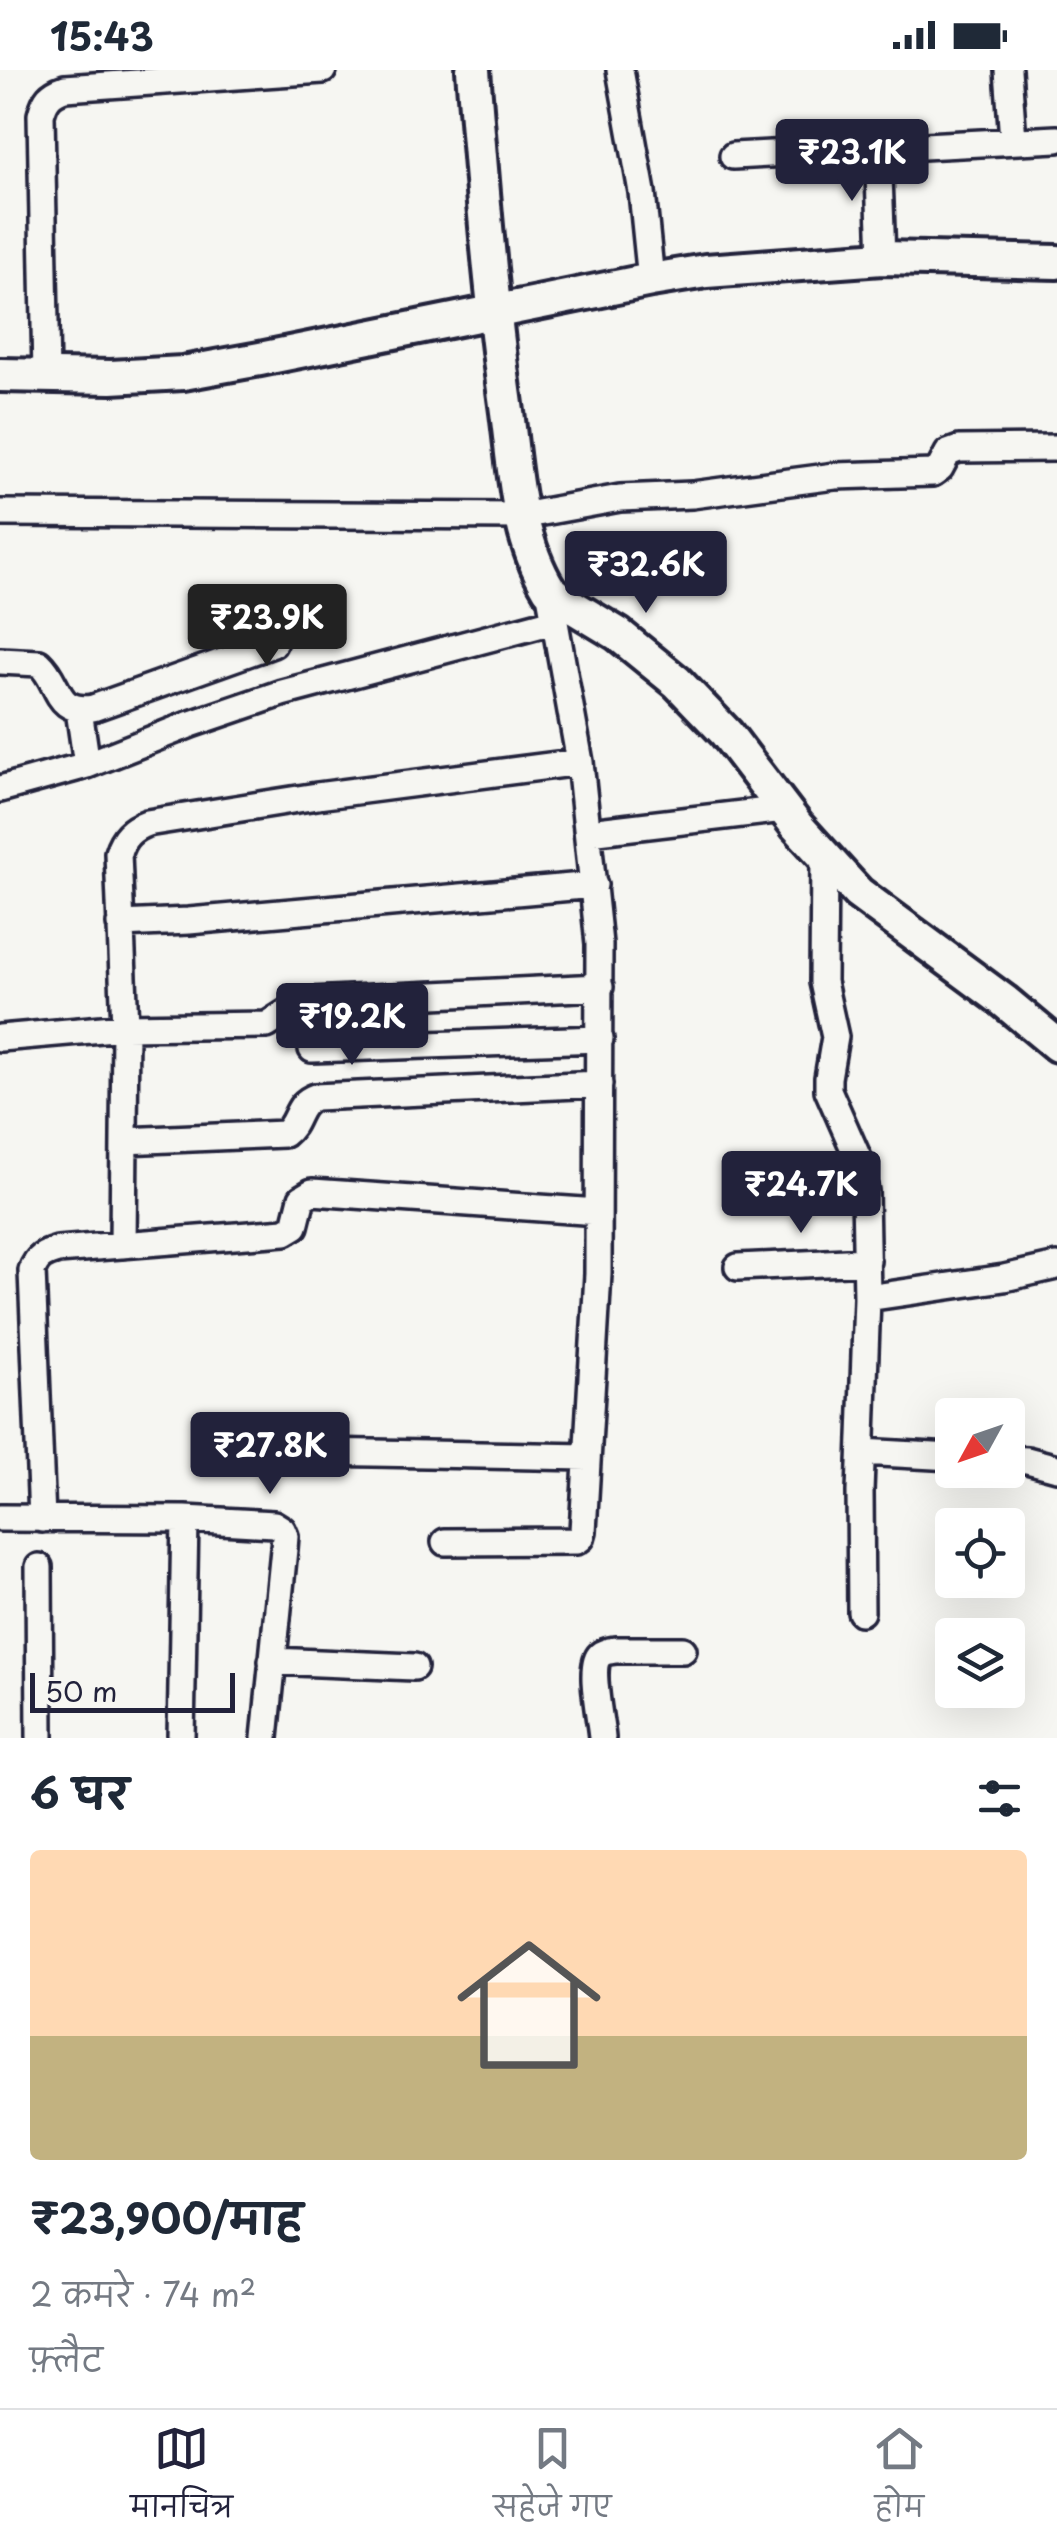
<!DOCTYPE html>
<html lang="hi">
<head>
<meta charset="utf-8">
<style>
	:root { --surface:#fff; --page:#f2f2f3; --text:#1f2937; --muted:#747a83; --line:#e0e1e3; --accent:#22223b }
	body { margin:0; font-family:"Playpen Sans","Playpen Sans Deva",sans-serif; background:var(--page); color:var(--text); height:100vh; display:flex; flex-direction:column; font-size:38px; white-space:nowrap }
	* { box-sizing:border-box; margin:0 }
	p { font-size:32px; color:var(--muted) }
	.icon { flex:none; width:55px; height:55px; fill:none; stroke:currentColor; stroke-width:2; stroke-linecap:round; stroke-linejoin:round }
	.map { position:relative; height:1668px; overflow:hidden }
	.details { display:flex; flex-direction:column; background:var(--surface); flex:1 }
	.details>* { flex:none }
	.needle { width:65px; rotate:230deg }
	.tools { position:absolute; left:935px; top:1328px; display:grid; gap:20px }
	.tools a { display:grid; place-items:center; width:90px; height:90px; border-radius:10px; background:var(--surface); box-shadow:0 10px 40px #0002; font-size:50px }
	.scale { position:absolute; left:30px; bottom:25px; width:205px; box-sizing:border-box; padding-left:10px; border:5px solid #22223b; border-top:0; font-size:28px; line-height:35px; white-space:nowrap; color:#22223b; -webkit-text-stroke:8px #f6f6f2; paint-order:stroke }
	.price { position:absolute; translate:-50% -85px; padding:0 22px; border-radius:10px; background:var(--accent); color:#fff; font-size:32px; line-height:65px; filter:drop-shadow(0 2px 5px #0008) }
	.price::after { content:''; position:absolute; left:50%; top:60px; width:30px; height:22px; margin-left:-15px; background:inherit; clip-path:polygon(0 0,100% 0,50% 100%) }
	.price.on { background:#222; color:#fff }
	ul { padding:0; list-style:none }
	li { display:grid; align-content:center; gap:20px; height:530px; padding:0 30px }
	li span { display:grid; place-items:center; height:310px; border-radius:10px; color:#555 }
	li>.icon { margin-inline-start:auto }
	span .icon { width:180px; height:180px; fill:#fffc; stroke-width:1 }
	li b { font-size:42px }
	h2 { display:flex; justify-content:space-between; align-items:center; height:120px; padding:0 30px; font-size:42px }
	.status { display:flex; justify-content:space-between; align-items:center; height:70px; padding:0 50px; background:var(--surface); direction:ltr }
	.status svg { height:28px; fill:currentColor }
	.tabs { display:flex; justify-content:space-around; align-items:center; height:140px; border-top:2px solid var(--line); background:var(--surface); font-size:28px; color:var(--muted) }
	.tabs a { display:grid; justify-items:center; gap:5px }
	.tabs .on { color:var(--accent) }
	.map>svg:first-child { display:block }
</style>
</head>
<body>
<div class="status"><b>15:43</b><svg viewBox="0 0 49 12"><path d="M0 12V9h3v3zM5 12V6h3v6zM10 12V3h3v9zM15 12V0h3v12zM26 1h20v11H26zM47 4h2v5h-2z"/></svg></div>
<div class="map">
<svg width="1057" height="1668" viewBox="0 0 1057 1668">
	<rect width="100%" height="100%" fill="#f6f6f2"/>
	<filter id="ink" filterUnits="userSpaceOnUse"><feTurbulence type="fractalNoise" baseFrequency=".01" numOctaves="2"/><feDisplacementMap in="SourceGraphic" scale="20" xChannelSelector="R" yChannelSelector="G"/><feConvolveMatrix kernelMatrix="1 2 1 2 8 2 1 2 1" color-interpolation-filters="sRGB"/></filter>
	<g filter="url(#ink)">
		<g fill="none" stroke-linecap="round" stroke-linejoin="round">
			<g stroke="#22223b" stroke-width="32">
				<path id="minor" d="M620,0L642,122L651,210
					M1008,0L1013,70
					M878,78L882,188
					M733,86L1057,69
					M46,306L41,45C45,29 50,23 65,18L323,0
					M0,443L521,446L620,428L692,425L835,406L933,403L940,398L948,383L959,379L1057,378
					M0,591L39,593C61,613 54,644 93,638L273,574
					M79,640L87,695
					M0,719L87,695L191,654L282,623L554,551
					M589,762L784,739
					M824,787L823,912L835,967L828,1008V1020L858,1088L865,1121L867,1228L860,1422L861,1542
					M120,854L189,851L594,815
					M0,968L125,957L267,955L300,934L310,931L600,917
					M312,979L600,969
					M124,1071L284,1064C299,1053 295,1034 315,1027L599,1014
					M123,1175L125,957L118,783C123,767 131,759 147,753L317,726L580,692
					M738,1197L867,1191
					M867,1228L1004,1208L1057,1196
					M318,1382L587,1387
					M862,1382L952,1387
					M1008,1389L1027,1390L1057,1398
					M0,1448L185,1449L274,1454L282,1459L285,1466L284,1479L265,1668
					M42,1449L32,1201C37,1187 44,1184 58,1180L285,1162L295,1156L302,1128L312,1122L598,1142
					M445,1472L577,1471L581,1468L583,1461L598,1204L599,874L580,692L549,519
					M39,1497L40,1668
					M272,1591L414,1597
					M181,1668L185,1449
					M602,1668C601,1651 588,1596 600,1585C605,1581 610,1581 616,1580H683"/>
			</g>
			<g stroke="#22223b" stroke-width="40">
				<path id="tertiary" d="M473,0C482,114 491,229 507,342C515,402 517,467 549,519L565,532L618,564L677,612L726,663L797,756L858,823L1004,931L1057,975
					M0,305L111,307L183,303L260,289L651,210L706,201L882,188L1057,192"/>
			</g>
			<use href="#minor" stroke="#f6f6f2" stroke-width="25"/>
			<use href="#tertiary" stroke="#f6f6f2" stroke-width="32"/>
		</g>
	</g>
</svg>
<div class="tools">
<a><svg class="needle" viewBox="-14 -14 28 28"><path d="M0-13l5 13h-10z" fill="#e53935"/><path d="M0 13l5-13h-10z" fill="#747a83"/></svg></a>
<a><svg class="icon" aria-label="locate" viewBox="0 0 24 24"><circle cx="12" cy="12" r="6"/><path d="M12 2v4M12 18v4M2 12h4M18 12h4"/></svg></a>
<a><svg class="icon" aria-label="layers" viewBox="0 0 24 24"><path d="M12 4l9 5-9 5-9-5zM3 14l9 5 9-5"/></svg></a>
</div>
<div class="scale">50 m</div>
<b class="price" style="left:852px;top:134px">₹23.1K</b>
<b class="price" style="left:646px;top:546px">₹32.6K</b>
<b class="price on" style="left:267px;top:599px">₹23.9K</b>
<b class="price" style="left:352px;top:998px">₹19.2K</b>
<b class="price" style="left:801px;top:1166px">₹24.7K</b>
<b class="price" style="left:270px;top:1427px">₹27.8K</b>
</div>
<section class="details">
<h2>6 घर<svg class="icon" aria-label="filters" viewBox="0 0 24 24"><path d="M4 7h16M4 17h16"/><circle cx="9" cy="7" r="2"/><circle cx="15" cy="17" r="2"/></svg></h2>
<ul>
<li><span style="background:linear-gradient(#ffd9b3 60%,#c2b280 0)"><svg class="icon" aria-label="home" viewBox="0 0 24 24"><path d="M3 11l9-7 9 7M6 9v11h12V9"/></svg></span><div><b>₹23,900/माह</b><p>2 कमरे · 74 m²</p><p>फ़्लैट</p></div></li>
</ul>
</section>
<nav class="tabs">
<a class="on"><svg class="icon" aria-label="map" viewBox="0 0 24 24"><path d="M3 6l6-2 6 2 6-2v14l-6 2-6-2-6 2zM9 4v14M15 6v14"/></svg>मानचित्र</a>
<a><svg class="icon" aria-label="saved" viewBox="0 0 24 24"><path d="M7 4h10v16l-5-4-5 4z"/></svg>सहेजे गए</a>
<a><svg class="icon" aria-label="home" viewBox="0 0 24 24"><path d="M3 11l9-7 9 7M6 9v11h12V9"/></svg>होम</a>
</nav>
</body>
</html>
